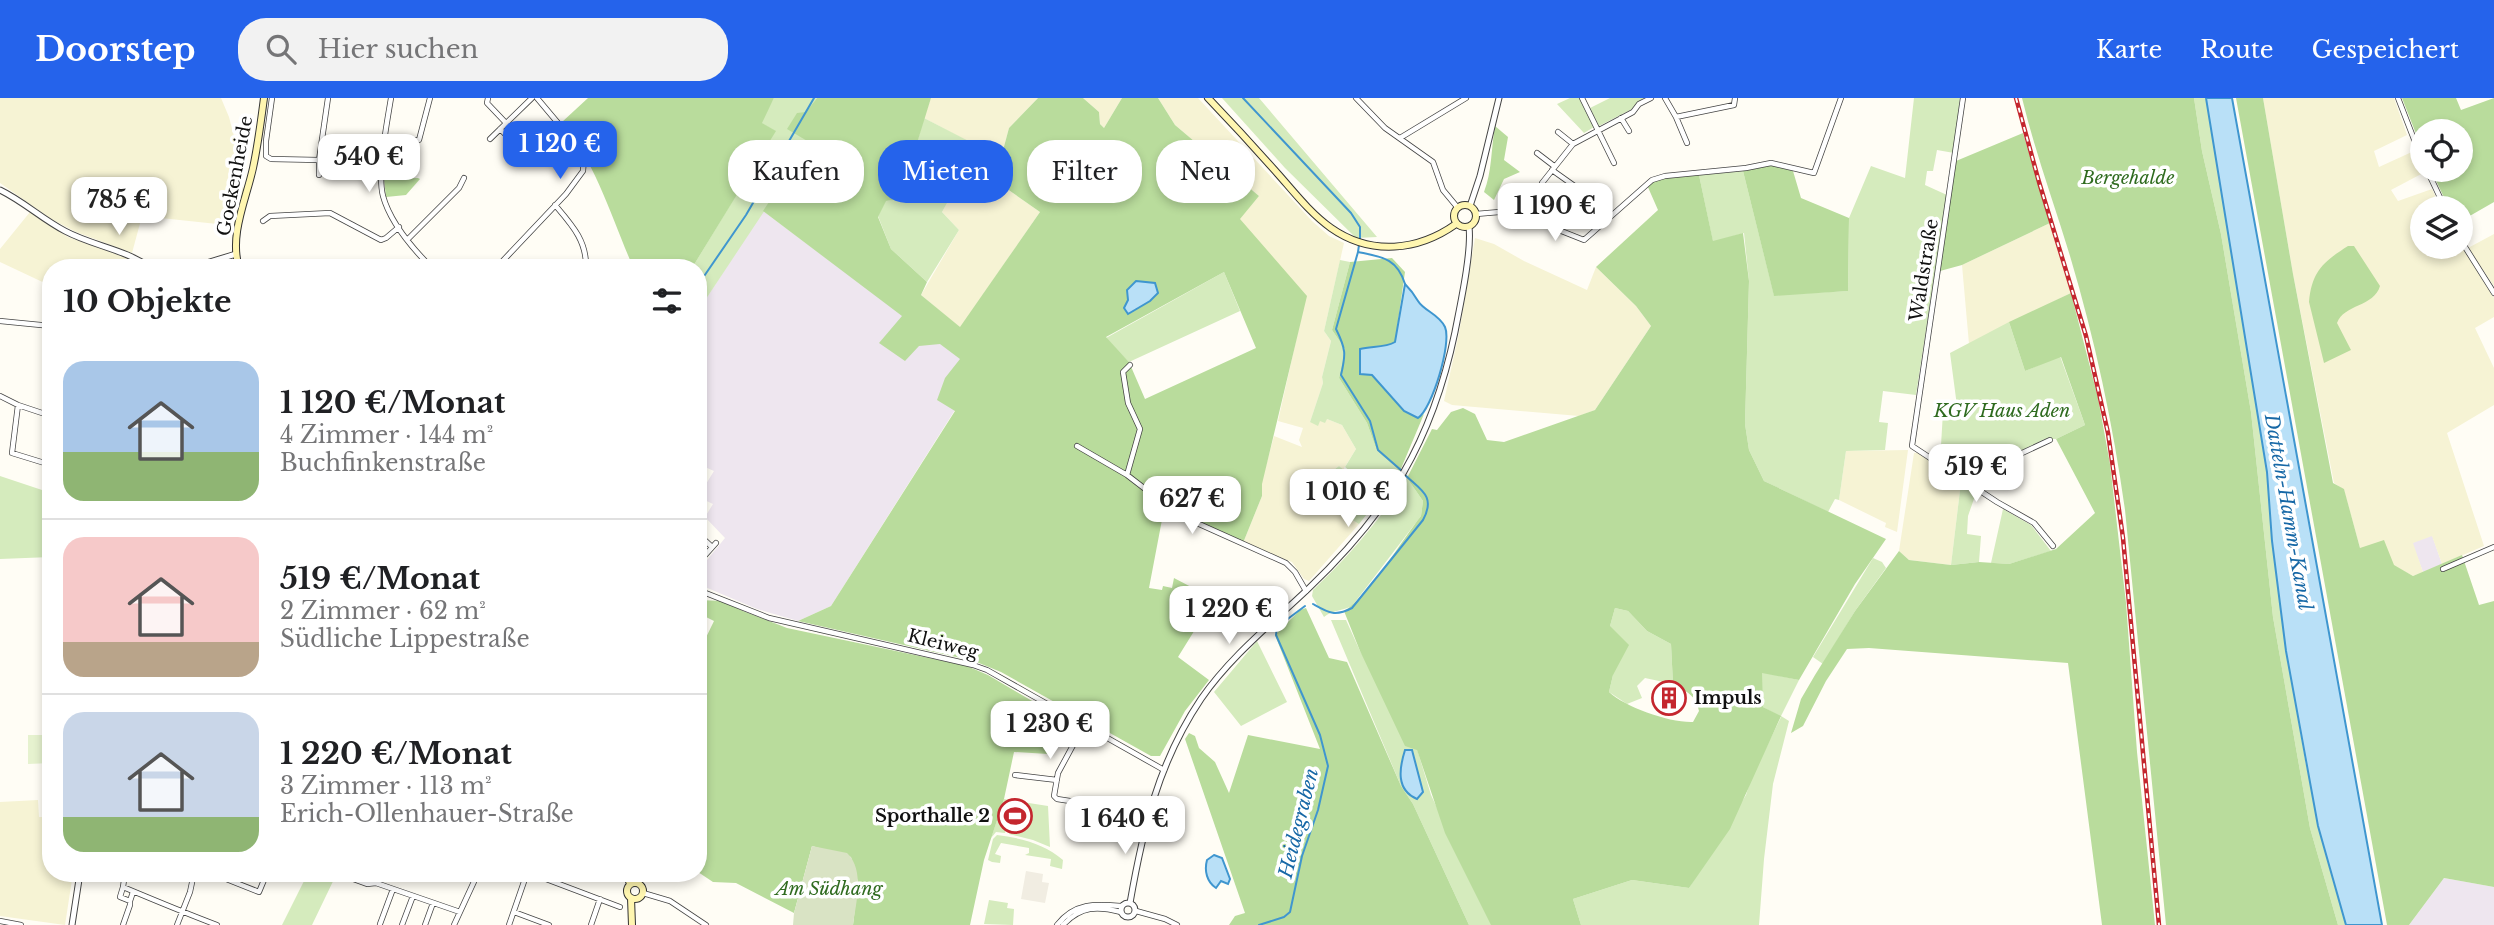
<!DOCTYPE html>
<html lang="de">
<head>
<meta charset="utf-8">
<style>
	:root { --surface:#fff; --page:#f2f2f2; --text:#202124; --muted:#757577; --line:#e0e0e0; --accent:#2563eb }
	body { margin:0; font-family:"Libre Baskerville",serif; background:var(--page); color:var(--text); height:100vh; display:flex; flex-direction:column; font-size:26px; white-space:nowrap }
	* { box-sizing:border-box; margin:0 }
	p { font-size:23px; color:var(--muted) }
	.icon { flex:none; width:38px; height:38px; fill:none; stroke:currentColor; stroke-width:2; stroke-linecap:round; stroke-linejoin:round }
	.map { position:relative; flex:1; overflow:hidden }
	.details { position:absolute; left:42px; top:161px; width:665px; height:623px; display:flex; flex-direction:column; background:var(--surface); border-radius:28px; box-shadow:0 4px 10px #0003 }
	.details>* { flex:none }
	.guide { position:absolute; left:728px; top:42px; width:665px; height:63px; display:flex; gap:14px }
	.tools { position:absolute; left:2410px; top:21px; display:grid; gap:14px }
	.tools a { display:grid; place-items:center; width:63px; height:63px; border-radius:50%; background:var(--surface); box-shadow:0 4px 10px #0003; font-size:35px }
	.price { position:absolute; translate:-50% -60px; padding:0 16px; border-radius:14px; background:#fff; color:#222; font-size:23px; line-height:46px; filter:drop-shadow(0 2px 4px #0008) }
	.price::after { content:''; position:absolute; left:50%; top:42px; width:21px; height:16px; margin-left:-10px; background:inherit; clip-path:polygon(0 0,100% 0,50% 100%) }
	.price.current { background:var(--accent); color:#fff }
	ul { padding:0; list-style:none }
	li { display:flex; align-items:center; gap:21px; height:175px; padding:0 21px }
	li+li { border-top:2px solid var(--line) }
	li span { display:grid; place-items:center; flex:none; width:196px; height:140px; border-radius:21px; color:#555 }
	li>.icon { margin-inline-start:auto }
	span .icon { width:84px; height:84px; fill:#fffc; stroke-width:1 }
	li b { font-size:30px }
	h2 { display:flex; justify-content:space-between; align-items:center; height:84px; padding:0 21px; font-size:30px }
	.tag { padding:0 24px; border-radius:28px; background:var(--surface); box-shadow:0 4px 10px #0003; font-size:24px; line-height:63px }
	.tag.current { background:var(--accent); color:#fff }
	header { display:flex; align-items:center; gap:42px; box-sizing:border-box; height:98px; padding:0 35px; background:var(--accent); color:#fff }
	header strong { font-size:33px }
	nav { display:flex; gap:38px; margin-inline-start:auto; font-size:24px }
	.search { width:490px; height:63px; background:var(--page); display:flex; align-items:center; gap:18px; box-sizing:border-box; padding:0 24px; border-radius:28px; color:var(--muted); font-size:26px }
	.map>svg:first-child { display:block }
</style>
</head>
<body>
<header>
<strong>Doorstep</strong>
<div class="search"><svg class="icon" aria-label="search" viewBox="0 0 24 24"><circle cx="10" cy="10" r="6"/><path d="M15 15l6 6"/></svg>Hier suchen</div>
<nav><a>Karte</a><a>Route</a><a>Gespeichert</a></nav>
</header>
<div class="map">
<svg width="2494" height="827" viewBox="0 0 2494 827">
	<rect width="100%" height="100%" fill="#fffdf5"/>
	<path fill="#eee6ef" d="M763,113L979,274L831,508L798,523L757,511L698,486V473L725,440L705,419L713,406L698,399L714,373L698,366V213Z
		M2432,437L2442,466L2423,474L2412,445Z
		M2444,780L2494,789V827H2409Z"/>
	<path fill="#f6f3d4" d="M0,0H221L229,19L238,54L244,99L236,128L142,118L132,155L76,134L51,121L0,85Z
		M931,0H1038L1009,30L1002,56L981,84L1003,88L1040,114L960,230L921,197L959,132L942,114L955,91L986,53L924,20Z
		M1083,0H1122L1104,30L1100,26L1099,14Z
		M1158,0H1198L1312,123L1329,138L1344,145L1324,233L1331,243L1322,279L1323,285L1310,324L1327,321L1342,327L1356,351L1343,372L1339,368L1335,371L1329,382L1310,395L1359,426L1309,483L1304,481L1292,464L1243,445L1262,398L1261,386L1274,338L1302,349L1299,342L1303,330L1278,323L1306,198L1239,121L1259,98L1175,27Z
		M2263,0H2394L2407,37L2374,53L2379,69L2414,53L2422,72L2425,74L2391,92L2398,103L2432,91L2441,110H2422V149H2460L2461,147L2494,200V219L2475,230L2494,270V307L2447,335L2484,448L2442,466L2432,438L2413,445L2423,474L2413,478L2360,450L2344,392L2334,385L2293,176Z
		M30,114L68,139L130,161L143,170H51V188L0,164V151Z
		M2050,125L2071,195L1969,246L1962,167Z
		M2494,136V188L2468,150Z
		M1475,140L1494,146L1524,163L1587,192L1596,169L1636,208L1651,228L1595,312L1579,318L1452,307L1444,303L1459,235Z
		M1908,352L1897,434L1885,429L1886,425L1839,402L1846,353Z
		M1914,355H1919L1961,384L1951,467L1909,462L1899,453Z
		M38,702L39,719H51V775H73L65,827L0,818V704Z"/>
	<path fill="#d5ebbd" d="M774,0H817L806,15L810,44L698,213V170H692L775,33L761,25Z
		M1222,0H1259L1377,139L1356,140L1285,70Z
		M1570,0H1580L1594,29L1584,35L1557,6Z
		M1610,0H1645L1632,11L1599,28L1590,10Z
		M1914,0H1960L1954,55L1937,52L1933,73H1927L1925,87L1947,97L1916,297L1883,293L1879,324L1888,325L1885,352L1846,353L1839,402L1835,401L1828,414L1764,383L1749,352L1745,326L1749,183L1744,135L1713,144L1699,77L1743,73L1774,197L1848,193L1849,120L1871,68L1905,80Z
		M2194,0H2206L2267,374L2272,443L2286,553L2306,667L2333,783L2346,827H2338L2310,730L2273,519L2251,314L2221,136L2202,53Z
		M924,20L986,52L955,91L942,114L959,132L927,184L891,151L878,118L885,103L921,98L936,77L913,58Z
		M1340,162L1350,164L1332,232L1345,251L1339,280L1367,325L1377,353L1400,373L1385,396L1380,392L1377,395L1345,369L1356,351L1342,327L1327,321L1325,325L1320,323L1318,328L1310,324L1323,285L1322,279L1331,243L1324,233Z
		M1224,174L1240,213L1129,264L1106,240Z
		M2009,224L2025,273L2060,258L2085,327L2056,341H2045L1965,380L1940,364L1943,314L1957,308L1950,255Z
		M1339,368L1379,401L1359,426L1310,396L1322,383L1329,382L1335,371Z
		M0,378L51,395V459L0,461Z
		M1407,380L1423,403L1421,418L1352,508C1343,513 1332,512 1324,519L1312,498L1313,492C1350,457 1379,423 1407,380Z
		M1961,384L1976,395L1968,418L1967,436L1981,438L1979,464L1951,467Z
		M2003,411L2031,427L2051,453L2009,466L1991,465Z
		M1873,460L1882,464L1886,470L1855,513L1823,566L1813,559Z
		M1615,510L1628,513L1647,533L1671,546L1673,586L1645,580L1637,588L1642,600L1627,606L1609,594L1613,577L1610,528Z
		M1331,522H1346L1360,553L1417,651L1431,697L1492,827H1469L1413,706L1401,688Z
		M1257,543L1287,604L1241,628L1214,594Z
		M1761,574L1799,582L1781,618L1789,623L1773,686L1764,761L1759,827H1581L1573,801L1632,782L1689,790L1746,697L1751,681L1781,619L1763,609Z
		M1004,701L1048,708L1050,749L1033,742L1009,736L1010,731L1021,732L1019,726L1026,725L1028,712L1020,710V708L1009,706L1008,708H1004L1000,726L1006,728L1005,735L996,734L991,740Z
		M997,737C1021,740 1045,746 1063,762L1062,771L1050,768L1051,761L1025,757L1029,755V750L1001,745L995,756L1001,758L1000,765L992,764L988,762L993,741Z
		M308,775H337L312,827H282Z
		M989,802L1008,805L1007,810L1014,811L1013,827L984,826Z"/>
	<path fill="#b9dc9c" fill-rule="evenodd" d="M588,0H774L762,25L776,33L692,170H630L633,169C613,123 594,61 562,24Z
		M817,0H931L913,58L936,76L921,98L886,103L878,119L891,151L927,184L921,197L960,229L1040,114L1003,88L981,84L1002,56L1009,30L1038,0H1083L1099,14L1100,26L1104,30L1122,0H1158L1175,27L1259,98L1240,121L1307,198L1262,386V398L1243,445L1184,418L1165,406L1149,490L1162,492L1163,488L1172,490L1174,480L1214,501L1178,559L1209,582L1185,613L1160,658H1151L1001,574L974,563L798,523L831,508L955,313L937,302L945,280L960,261L940,246L919,248L905,263L879,245L902,218L763,113L809,44L787,31L797,15L806,14ZM1224,174L1256,250L1145,301L1129,264L1106,239Z
		M2022,0H2194L2202,53L2221,136L2251,314L2273,519L2310,730L2338,827H2166L2125,412C2113,326 2095,242 2070,158C2054,105 2035,54 2022,0Z
		M2236,0H2263L2293,176L2333,385L2344,391L2360,450L2384,442L2394,467L2413,478L2462,457L2479,507L2494,503V789L2444,780L2409,827H2387Z
		M2402,0H2456L2461,12L2494,0V104L2461,123L2460,110H2449L2431,72H2460V33H2422V51Z
		M1495,28L1508,39L1504,62L1520,74L1504,81L1494,102L1484,94C1492,74 1491,51 1495,28Z
		M2023,35L2050,125L1962,167L1940,173L1956,63Z
		M1772,67L1793,73L1801,100L1849,120L1848,193L1774,198L1743,73Z
		M1699,77L1713,143L1743,135L1749,183L1745,326L1749,352L1764,383L1886,441L1855,486L1799,582L1762,575L1763,609L1781,618L1730,731L1689,790L1632,782L1573,801L1581,827H1491L1445,735L1417,652L1405,648L1360,553L1344,513C1368,499 1402,442 1421,418L1423,403L1407,380L1432,331L1437,332L1451,314L1463,310L1475,316L1487,342L1504,344L1595,312L1651,228L1636,208L1596,169L1658,112L1647,87L1665,78ZM1615,510L1628,513L1647,533L1671,546L1673,586C1686,593 1696,597 1699,613L1693,624C1670,625 1625,609 1609,594L1613,577L1629,547L1610,528Z
		M418,80L420,81L406,97L386,99L384,81Z
		M2348,148H2354L2380,188C2374,209 2344,206 2337,225L2351,252L2324,265L2309,204C2312,173 2323,164 2348,148Z
		M1392,160L1405,174L1395,244C1385,250 1372,248 1360,251V275L1372,277L1404,313L1418,320L1424,316L1400,373L1377,353L1367,325L1339,280L1345,251L1332,232L1350,164Z
		M2071,195L2098,300L2110,366L2126,505L2137,654L2155,827H2102L2068,565L1869,550L1847,551L1826,583L1803,628L1791,635L1801,601L1815,577L1855,513L1899,453L1909,462L1951,467L1979,464L2009,466L2056,451L2095,415L2056,341L2085,327L2061,259L2025,273L2009,224Z
		M698,502L724,503L743,513L787,530L967,568L988,577L1078,630L1069,645L1056,642L1048,656L1014,654L1004,701L984,762L970,827H853L858,784L851,759L812,748L794,815L736,785L713,784L698,774V556L714,523L698,515Z
		M1306,510L1329,560L1347,564L1401,688L1413,706L1469,827H1229L1235,818L1245,815L1185,641L1189,635L1195,638L1199,650L1215,664L1229,695L1248,637L1320,651L1275,537L1300,512Z"/>
	<path fill="#d9e3c4" d="M812,748L847,755C865,772 856,805 853,827H793L794,815Z"/>
	<path fill="#e6f2cf" d="M28,637H51V665L28,666Z"/>
	<path fill="#f1ede2" d="M1026,773L1043,776L1042,784L1049,785L1045,805L1021,801Z"/>
	<path fill="#b9e0f7" stroke="#3f96cf" stroke-width="2" d="M2206,0H2232L2382,827H2346L2318,728L2286,553L2272,443L2267,374Z
		M1136,183L1155,185L1158,195L1150,203L1128,216L1124,210L1128,202L1127,192Z
		M1405,186C1411,192 1414,196 1418,203C1424,213 1439,216 1445,229C1452,245 1432,311 1418,320L1404,313L1372,277L1360,276V251C1371,248 1385,250 1395,244Z
		M1405,652H1412L1423,694L1417,701C1396,692 1399,671 1405,652Z
		M1214,757L1222,760L1230,781L1228,786L1221,783L1216,790C1207,784 1204,773 1207,762Z"/>
	<g fill="none" stroke-linecap="round" stroke-linejoin="round">
		<path stroke="#3f96cf" stroke-width="2" d="M1243,0L1351,115L1360,129V142
			M1359,147L1358,154C1382,159 1397,160 1405,186
			M1358,154L1336,231C1346,251 1346,256 1341,277L1370,323L1378,352L1402,373
			M698,187L746,117L814,0
			M1313,506C1329,515 1335,519 1352,510L1423,422C1436,398 1421,392 1405,377
			M1259,827L1284,819L1290,814L1302,758L1318,712L1328,668L1320,637L1276,537L1277,529L1305,508"/>
		<g stroke="#444" stroke-width="6">
			<path id="minor" d="M272,0L266,43V58L271,61L319,62
				M391,0C387,25 377,75 383,98C390,124 413,151 432,170
				M488,0L487,5L506,25
				M1356,0L1385,30L1433,64L1443,92L1458,110
				M1582,0L1614,65
				M1665,0L1676,19L1734,7L1735,0
				M1963,0L1912,348L1997,404L2034,425L2053,448
				M2398,0L2422,62
				M1676,19L1687,45
				M1621,20L1629,33
				M500,31L519,50
				M1558,34L1573,46
				M1400,40L1466,0
				M490,41L532,0
				M385,45L419,42L430,0
				M1537,55L1554,68
				M1552,72L1583,94
				M2427,72L2445,110
				M319,77V62L328,0
				M555,107C572,127 587,143 586,170
				M1476,116L1511,113L1584,142L1652,82L1665,78L1746,70L1771,65L1814,75L1841,0
				M1533,122L1542,85L1573,46L1633,14L1639,6L1651,0
				M263,123L270,118L330,115L381,142L386,140L399,129
				M408,141L459,90L464,80
				M2460,141L2494,195
				M496,170L566,96L583,73L584,61L579,50L537,0
				M0,223L51,228
				M0,298L18,307L51,318
				M18,307L12,355L51,367
				M1077,348L1127,377L1179,417L1286,465L1295,474L1306,493
				M1127,377L1140,331L1128,305L1123,274L1130,267
				M1964,382L2050,342
				M698,436L712,449
				M698,465L716,445
				M2443,471L2494,449
				M698,492L769,520L973,567L987,572L1164,672
				M1084,627L1058,675L1054,698L1057,701L1148,715
				M1015,677L1057,682
				M211,775L259,794L264,782L252,778
				M530,775L620,809
				M342,777L367,786L376,785L460,814
				M449,777L450,775
				M123,789L125,775
				M133,794L130,803L120,799L123,789C154,802 185,815 217,827
				M643,795L670,803L706,827
				M1136,813L1165,821L1177,827
				M514,814L549,827
				M0,823L21,827
				M380,826L393,791
				M123,827L130,807V803
				M177,827L190,794L194,775
				M402,827L413,798
				M425,827L433,805
				M454,827L478,775
				M509,827L527,775
				M591,827L600,801
				M1057,827C1075,804 1096,806 1122,808
				M1063,827C1081,808 1097,808 1121,814"/>
		</g>
		<g stroke="#444" stroke-width="7">
			<path id="tertiary" d="M0,92C23,103 42,121 65,133C93,148 125,151 151,170
				M1470,108L1480,78L1499,0
				M190,170L236,156
				M1121 812a7 7 0 1 1 14 0a7 7 0 1 1-14 0Z
				M1130,805C1143,731 1158,665 1201,601C1230,559 1271,526 1308,491C1389,414 1432,344 1455,234C1460,208 1472,154 1469,129
				M72,827L80,775"/>
		</g>
		<g stroke="#333" stroke-width="8">
			<path id="secondary" d="M1208,0C1232,25 1255,50 1278,76C1294,94 1310,115 1331,130C1371,158 1418,153 1456,126
				M1454 118a11 11 0 1 1 22 0a11 11 0 1 1-22 0Z
				M239,170C229,137 246,102 253,70C258,47 261,23 264,0
				M626,775L630,786
				M627 793a8 8 0 1 1 16 0a8 8 0 1 1-16 0Z
				M631,800L632,827"/>
		</g>
		<use href="#minor" stroke="#fff" stroke-width="4.5"/>
		<use href="#tertiary" stroke="#fff" stroke-width="5"/>
		<use href="#secondary" stroke="#fff6b0" stroke-width="6"/>
		<g stroke="#c4262e" stroke-width="4.5">
			<path id="rail" d="M2016,0L2039,84L2086,238L2108,335L2123,440L2159,827"/>
		</g>
		<use href="#rail" stroke="#fff" stroke-width="2" stroke-dasharray="5" stroke-linecap="butt"/>
	</g>
	<defs>
		<g id="building-ring" transform="scale(1.75)"><circle r="9.5" fill="#fff" stroke="#c4262e" stroke-width="1.5"/><path d="M-4-6H4V6H1V3H-1V6H-4ZM-2.5-4.3h1.7v1.8h-1.7ZM.8-4.3h1.7v1.8H.8ZM-2.5-1h1.7V.8h-1.7ZM.8-1h1.7V.8H.8Z" fill="#c4262e"/></g>
		<g id="stadium-ring" transform="scale(1.75)"><circle r="9.5" fill="#fff" stroke="#c4262e" stroke-width="1.5"/><path d="M0-5a6.5 5 0 1 0 0 10a6.5 5 0 1 0 0-10ZM-3.5-1.8h7v3.6h-7Z" fill="#c4262e"/></g>
	</defs>
	<g fill-rule="evenodd">
		<use href="#building-ring" x="1669" y="600"/>
		<use href="#stadium-ring" x="1015" y="718"/>
	</g>
	<g text-anchor="middle" stroke-width="7" stroke-linejoin="round" paint-order="stroke">
		<g font-size="18" fill="#111" stroke="#fff">
			<text transform="translate(235 78) rotate(-79)" y="6">Goekenheide</text>
			<text transform="translate(1924 172) rotate(-81)" y="6">Waldstraße</text>
			<text transform="translate(943 546) rotate(14)" y="6">Kleiweg</text>
		</g>
		<g font-size="18" font-style="italic" fill="#2f6b1f" stroke="#fff">
			<text x="2128" y="86">Bergehalde</text>
			<text x="2002" y="319">KGV Haus Aden</text>
			<text x="829" y="797">Am Südhang</text>
		</g>
		<g font-size="18" font-weight="bold" fill="#111" stroke="#fff" text-anchor="start">
			<text x="1694" y="606">Impuls</text>
			<text x="990" y="724" text-anchor="end">Sporthalle 2</text>
		</g>
		<g font-size="19" font-style="italic" fill="#1768a6" stroke="#fff">
			<text transform="translate(2289 414) rotate(80)" y="7">Datteln-Hamm-Kanal</text>
			<text transform="translate(1298 725) rotate(-76)" y="7">Heidegraben</text>
		</g>
	</g>
</svg>
<div class="tools">
<a><svg class="icon" aria-label="locate" viewBox="0 0 24 24"><circle cx="12" cy="12" r="6"/><path d="M12 2v4M12 18v4M2 12h4M18 12h4"/></svg></a>
<a><svg class="icon" aria-label="layers" viewBox="0 0 24 24"><path d="M12 4l9 5-9 5-9-5zM3 14l9 5 9-5"/></svg></a>
</div>
<b class="price current" style="left:560px;top:83px">1 120 €</b>
<b class="price" style="left:369px;top:96px">540 €</b>
<b class="price" style="left:119px;top:139px">785 €</b>
<b class="price" style="left:1555px;top:145px">1 190 €</b>
<b class="price" style="left:1976px;top:406px">519 €</b>
<b class="price" style="left:1348px;top:431px">1 010 €</b>
<b class="price" style="left:1192px;top:438px">627 €</b>
<b class="price" style="left:1229px;top:548px">1 220 €</b>
<b class="price" style="left:1050px;top:663px">1 230 €</b>
<b class="price" style="left:1125px;top:758px">1 640 €</b>
<div class="guide">
<a class="tag">Kaufen</a>
<a class="tag current">Mieten</a>
<a class="tag">Filter</a>
<a class="tag">Neu</a>
</div>
<section class="details">
<h2>10 Objekte<svg class="icon" aria-label="filters" viewBox="0 0 24 24"><path d="M4 7h16M4 17h16"/><circle cx="9" cy="7" r="2"/><circle cx="15" cy="17" r="2"/></svg></h2>
<ul>
<li><span style="background:linear-gradient(#a9c7e8 65%,#8fb573 0)"><svg class="icon" aria-label="home" viewBox="0 0 24 24"><path d="M3 11l9-7 9 7M6 9v11h12V9"/></svg></span><div><b>1 120 €/Monat</b><p>4 Zimmer · 144 m²</p><p>Buchfinkenstraße</p></div></li>
<li><span style="background:linear-gradient(#f6c9c9 75%,#b9a48a 0)"><svg class="icon" aria-label="home" viewBox="0 0 24 24"><path d="M3 11l9-7 9 7M6 9v11h12V9"/></svg></span><div><b>519 €/Monat</b><p>2 Zimmer · 62 m²</p><p>Südliche Lippestraße</p></div></li>
<li><span style="background:linear-gradient(#c9d6e8 75%,#8fb573 0)"><svg class="icon" aria-label="home" viewBox="0 0 24 24"><path d="M3 11l9-7 9 7M6 9v11h12V9"/></svg></span><div><b>1 220 €/Monat</b><p>3 Zimmer · 113 m²</p><p>Erich-Ollenhauer-Straße</p></div></li>
</ul>
</section>
</div>
</body>
</html>
